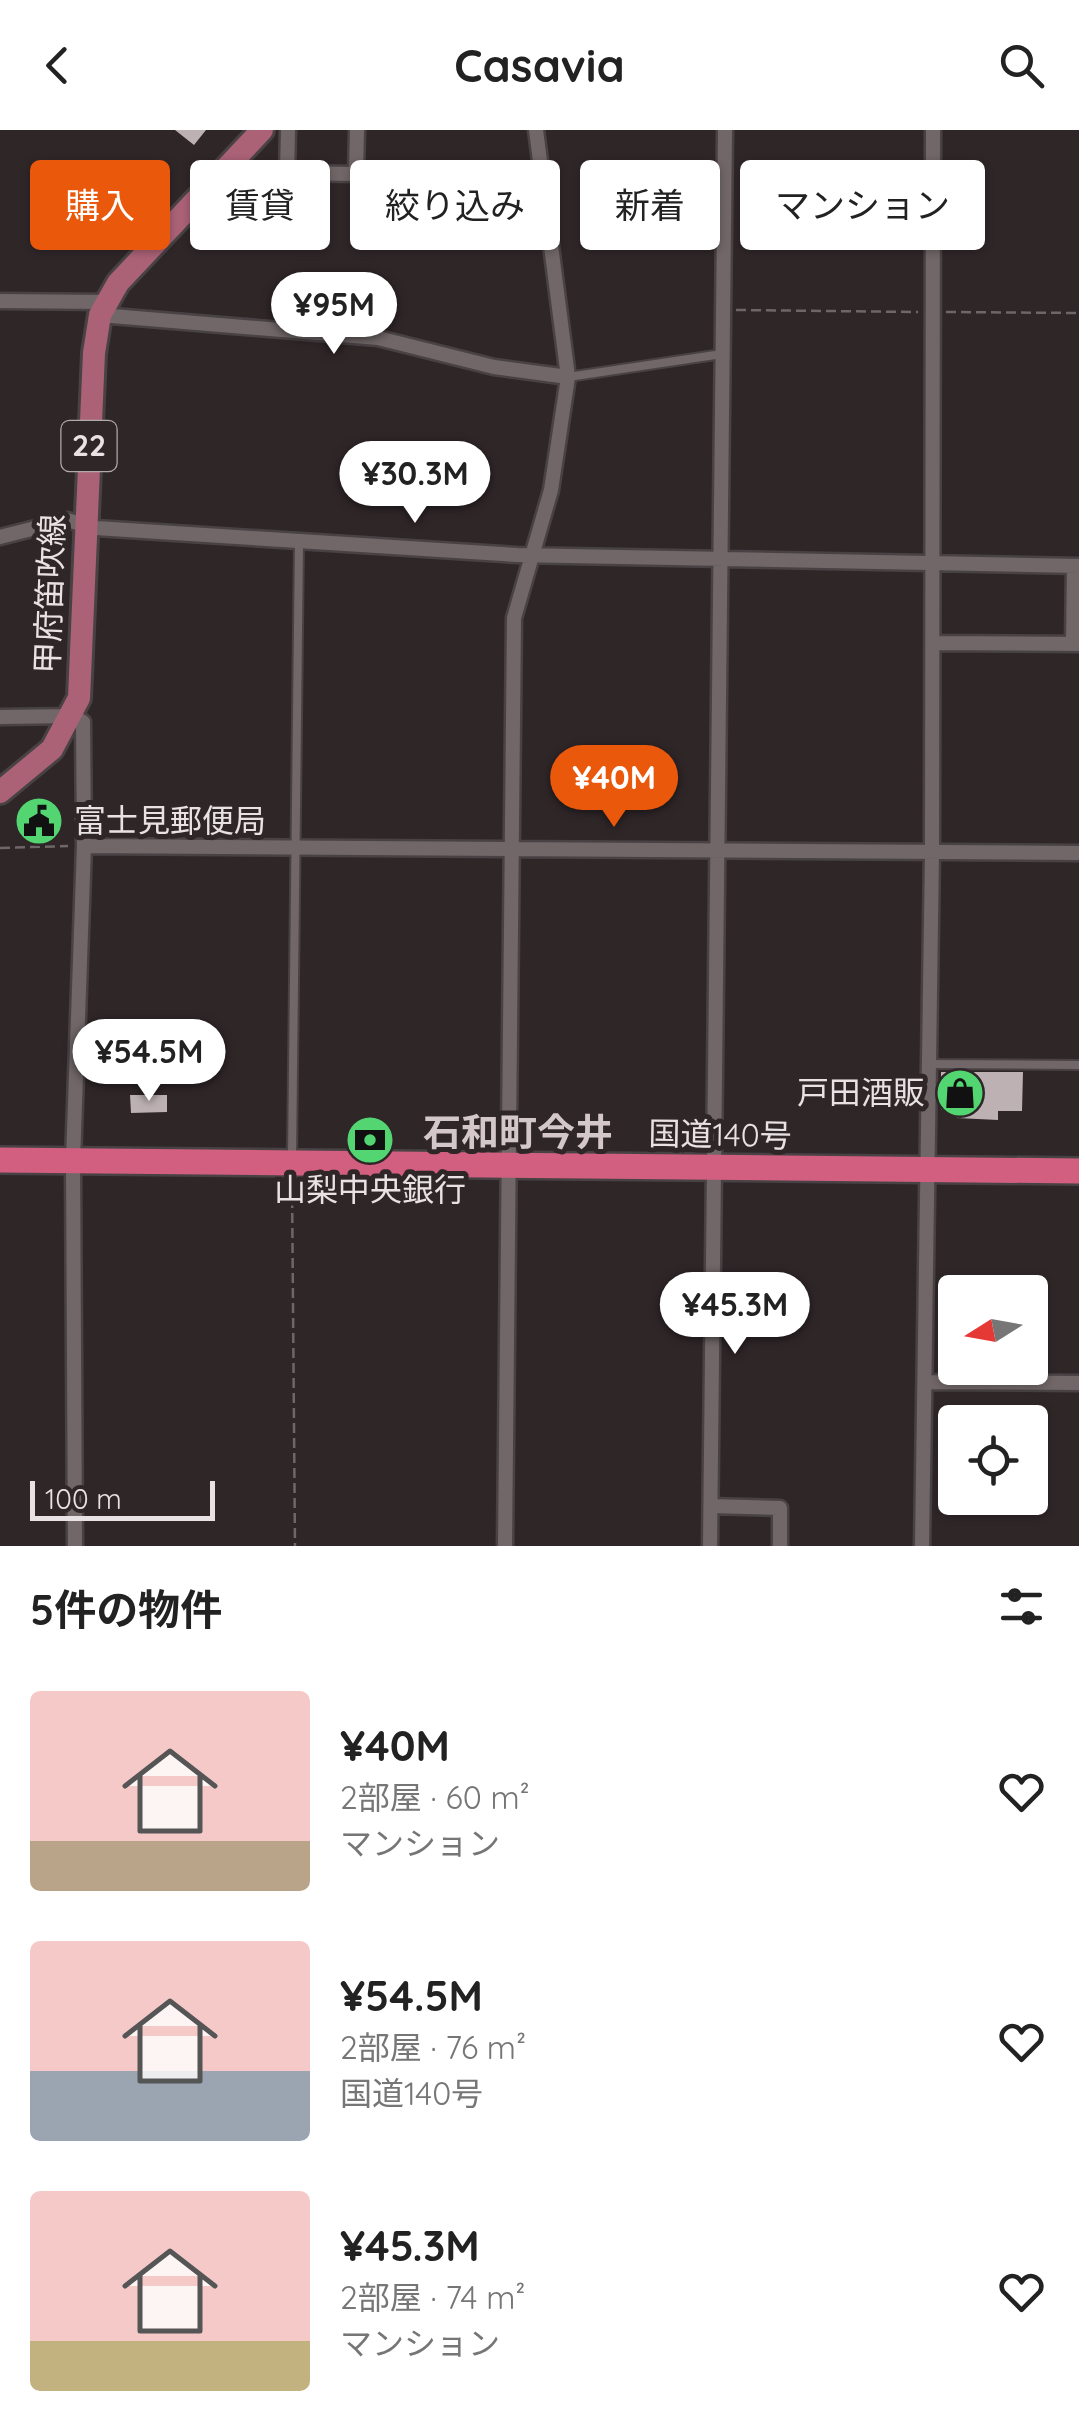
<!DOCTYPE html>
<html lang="ja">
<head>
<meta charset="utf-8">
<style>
	:root { --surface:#fff; --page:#f2f2f2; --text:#222; --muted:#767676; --accent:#ea580c }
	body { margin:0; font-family:Quicksand,"Noto Sans JP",sans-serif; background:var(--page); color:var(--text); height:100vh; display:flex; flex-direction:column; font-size:38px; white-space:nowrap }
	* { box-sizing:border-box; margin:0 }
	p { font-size:32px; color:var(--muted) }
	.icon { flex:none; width:55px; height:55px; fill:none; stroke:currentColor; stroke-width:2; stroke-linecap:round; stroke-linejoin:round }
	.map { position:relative; height:1416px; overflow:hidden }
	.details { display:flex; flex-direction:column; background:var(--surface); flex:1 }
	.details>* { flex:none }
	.guide { position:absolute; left:30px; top:30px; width:1020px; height:90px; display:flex; gap:20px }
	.needle { width:65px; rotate:259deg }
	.buttons { position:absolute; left:938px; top:1145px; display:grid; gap:20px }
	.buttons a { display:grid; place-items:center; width:110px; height:110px; border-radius:10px; background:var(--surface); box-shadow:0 2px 8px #0004; font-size:50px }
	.scale { position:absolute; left:30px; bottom:25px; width:185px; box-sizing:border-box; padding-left:10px; border:5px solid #e8e2e4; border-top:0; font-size:28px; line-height:35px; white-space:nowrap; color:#e8e2e4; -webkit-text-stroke:8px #2f2628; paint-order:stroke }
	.price { position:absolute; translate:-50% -85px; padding:0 22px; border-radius:35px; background:#fff; color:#222; font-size:32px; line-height:65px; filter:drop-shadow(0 2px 5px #0008) }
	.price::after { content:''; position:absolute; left:50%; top:60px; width:30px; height:22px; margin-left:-15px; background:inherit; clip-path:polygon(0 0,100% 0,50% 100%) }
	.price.selected { background:var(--accent); color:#fff }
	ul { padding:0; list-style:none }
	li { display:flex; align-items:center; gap:30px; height:250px; padding:0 30px }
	li span { display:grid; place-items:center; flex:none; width:280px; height:200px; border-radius:10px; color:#555 }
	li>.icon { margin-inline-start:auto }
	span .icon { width:120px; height:120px; fill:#fffc; stroke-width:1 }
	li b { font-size:42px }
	h2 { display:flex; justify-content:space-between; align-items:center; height:120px; padding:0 30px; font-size:42px }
	.tag { padding:0 35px; border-radius:10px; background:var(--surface); box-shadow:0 2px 8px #0004; font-size:35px; line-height:90px }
	.tag.selected { background:var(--accent); color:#fff }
	header { display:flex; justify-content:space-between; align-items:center; height:130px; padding:0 30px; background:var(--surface); font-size:45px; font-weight:700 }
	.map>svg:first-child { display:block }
</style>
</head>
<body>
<header><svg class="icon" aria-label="back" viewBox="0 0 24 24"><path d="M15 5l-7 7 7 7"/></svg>Casavia<svg class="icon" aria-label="search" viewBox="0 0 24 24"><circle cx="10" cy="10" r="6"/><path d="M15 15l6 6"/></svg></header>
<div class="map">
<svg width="1079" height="1416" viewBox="0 0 1079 1416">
	<rect width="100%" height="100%" fill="#2f2628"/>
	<path fill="#bdb1b4" d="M175,0H206L194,15Z
		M941,942H1023L1022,981H998V990L957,988L956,980H941Z
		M130,965H167V982L131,983Z
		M392,998V1018L353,1017L352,999Z"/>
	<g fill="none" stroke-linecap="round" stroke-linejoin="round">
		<g stroke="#494244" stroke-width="12">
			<path id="lane" d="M568,247L722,224
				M929,934L1079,935
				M292,1027L299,411"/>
		</g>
		<g stroke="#494244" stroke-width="19">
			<path id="street" d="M288,0L287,43L356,44L357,0
				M0,171L106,172
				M100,185L378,208L494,237L568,247
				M0,407L67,390L96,398L517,425L1079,436
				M933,513L1079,514
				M1073,514L1074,436
				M0,587L73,586L83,592L84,716L73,1031L75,1416
				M84,716L1079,723
				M925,1252L1079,1253
				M711,1376L780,1378V1416
				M505,1416L514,488L551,360L568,247L536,0
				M710,1416L725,0
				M922,1416L932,723L933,0"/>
		</g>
		<g stroke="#494244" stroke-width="28">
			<path id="primary" d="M0,662L52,619L79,568L94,223L100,185L118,153L262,0"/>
		</g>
		<g stroke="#494244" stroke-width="30">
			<path id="highway" d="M0,1030L1079,1041"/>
		</g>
		<path stroke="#6e6668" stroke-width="2.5" stroke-dasharray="10 5" stroke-linecap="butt" d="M736,180L918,182
			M946,182L1079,183
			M0,718L68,716
			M292,1053L295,1416"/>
		<use href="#lane" stroke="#716769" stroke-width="8"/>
		<use href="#street" stroke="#716769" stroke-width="14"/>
		<use href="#primary" stroke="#ab6277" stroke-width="22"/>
		<use href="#highway" stroke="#d25f80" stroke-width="25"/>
	</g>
	<defs>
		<g id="civic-disc" transform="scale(2.5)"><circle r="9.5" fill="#53d672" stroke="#2f2628"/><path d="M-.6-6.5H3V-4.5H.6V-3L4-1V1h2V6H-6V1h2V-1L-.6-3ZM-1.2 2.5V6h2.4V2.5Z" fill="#111"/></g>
		<g id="shop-disc" transform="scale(2.5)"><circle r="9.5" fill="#53d672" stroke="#2f2628"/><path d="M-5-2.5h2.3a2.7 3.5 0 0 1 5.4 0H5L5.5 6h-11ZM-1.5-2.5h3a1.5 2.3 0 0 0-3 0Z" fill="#111"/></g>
		<g id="bank-disc" transform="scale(2.5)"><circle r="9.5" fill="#53d672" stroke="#2f2628"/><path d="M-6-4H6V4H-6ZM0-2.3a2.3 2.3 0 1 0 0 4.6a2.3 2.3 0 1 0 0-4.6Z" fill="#111"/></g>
	</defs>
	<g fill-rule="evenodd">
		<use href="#civic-disc" x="39" y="691"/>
		<use href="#shop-disc" x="960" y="963"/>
		<use href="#bank-disc" x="370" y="1010"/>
	</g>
	<g text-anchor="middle" stroke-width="10" stroke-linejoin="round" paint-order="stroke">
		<rect fill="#2f2628" stroke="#b0aaac" stroke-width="2.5" x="61.5" y="291" width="55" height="50" rx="8"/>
		<g font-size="30" font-weight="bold" fill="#e8e2e4">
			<text x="89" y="326">22</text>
		</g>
		<g font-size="32" fill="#e8e2e4" stroke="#2f2628">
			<text transform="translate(50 464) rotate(-88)" y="11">甲府笛吹線</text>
			<text transform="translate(720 1005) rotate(1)" y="11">国道140号</text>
		</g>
		<g font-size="32" fill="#e8e2e4" stroke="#2f2628" text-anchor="start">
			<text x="74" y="702">富士見郵便局</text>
			<text x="925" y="974" text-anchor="end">戸田酒販</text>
			<text x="370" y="1071" text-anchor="middle">山梨中央銀行</text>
		</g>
		<g font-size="38" font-weight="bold" fill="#d3c7c9" stroke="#2f2628">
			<text x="518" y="1016">石和町今井</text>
		</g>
	</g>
</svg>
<div class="buttons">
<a><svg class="needle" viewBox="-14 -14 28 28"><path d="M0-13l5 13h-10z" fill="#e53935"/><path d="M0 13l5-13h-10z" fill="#767676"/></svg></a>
<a><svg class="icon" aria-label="locate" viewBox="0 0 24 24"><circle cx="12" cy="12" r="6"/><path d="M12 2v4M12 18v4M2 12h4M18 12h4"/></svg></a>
</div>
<div class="scale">100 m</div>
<b class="price" style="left:334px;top:227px">¥95M</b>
<b class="price" style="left:415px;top:396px">¥30.3M</b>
<b class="price selected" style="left:614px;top:700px">¥40M</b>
<b class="price" style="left:149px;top:974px">¥54.5M</b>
<b class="price" style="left:735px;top:1227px">¥45.3M</b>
<div class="guide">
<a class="tag selected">購入</a>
<a class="tag">賃貸</a>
<a class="tag">絞り込み</a>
<a class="tag">新着</a>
<a class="tag">マンション</a>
</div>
</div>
<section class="details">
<h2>5件の物件<svg class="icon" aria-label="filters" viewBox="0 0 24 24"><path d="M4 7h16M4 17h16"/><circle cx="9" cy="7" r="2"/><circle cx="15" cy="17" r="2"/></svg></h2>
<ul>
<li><span style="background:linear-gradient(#f6c9c9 75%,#b9a48a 0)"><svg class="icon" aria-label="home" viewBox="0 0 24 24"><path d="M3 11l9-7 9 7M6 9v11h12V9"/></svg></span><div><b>¥40M</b><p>2部屋 · 60 m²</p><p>マンション</p></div><svg class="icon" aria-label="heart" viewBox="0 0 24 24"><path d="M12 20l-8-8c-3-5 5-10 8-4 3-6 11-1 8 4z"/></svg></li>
<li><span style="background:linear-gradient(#f6c9c9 65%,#9aa5b1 0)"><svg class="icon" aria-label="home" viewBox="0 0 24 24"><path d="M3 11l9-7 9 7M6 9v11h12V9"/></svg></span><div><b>¥54.5M</b><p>2部屋 · 76 m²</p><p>国道140号</p></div><svg class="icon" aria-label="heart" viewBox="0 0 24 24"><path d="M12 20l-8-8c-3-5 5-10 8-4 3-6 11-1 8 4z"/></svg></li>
<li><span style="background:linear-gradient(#f6c9c9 75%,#c2b280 0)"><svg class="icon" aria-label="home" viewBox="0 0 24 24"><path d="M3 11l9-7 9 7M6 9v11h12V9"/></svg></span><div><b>¥45.3M</b><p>2部屋 · 74 m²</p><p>マンション</p></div><svg class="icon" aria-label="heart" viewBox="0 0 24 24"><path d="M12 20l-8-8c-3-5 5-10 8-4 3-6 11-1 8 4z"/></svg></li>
</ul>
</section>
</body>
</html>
